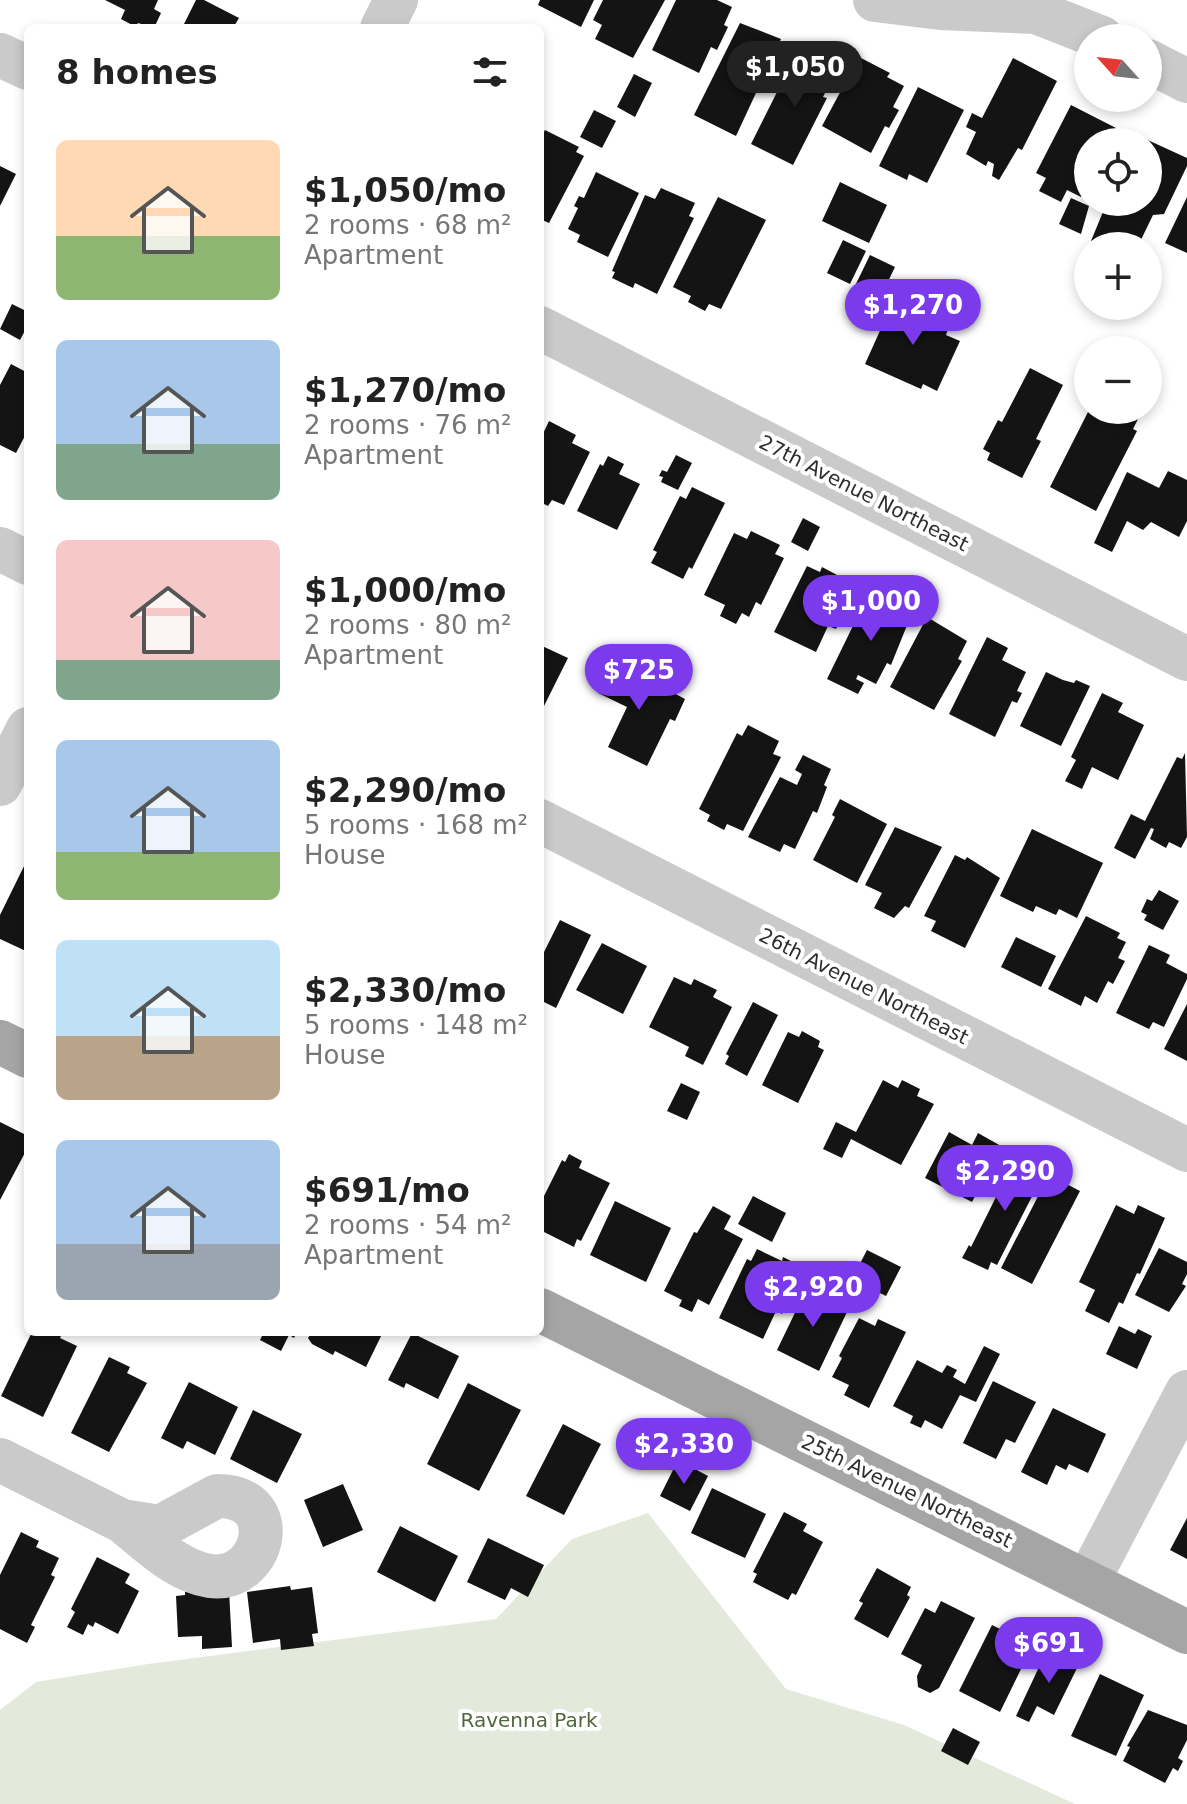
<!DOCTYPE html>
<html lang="en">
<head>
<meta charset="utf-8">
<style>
	:root { --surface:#fff; --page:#f6f6f6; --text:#222; --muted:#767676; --accent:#7c3aed }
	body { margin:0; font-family:"DejaVu Sans",sans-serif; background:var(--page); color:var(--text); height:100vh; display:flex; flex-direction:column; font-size:30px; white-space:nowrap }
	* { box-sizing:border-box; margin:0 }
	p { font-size:26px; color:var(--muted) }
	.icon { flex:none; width:44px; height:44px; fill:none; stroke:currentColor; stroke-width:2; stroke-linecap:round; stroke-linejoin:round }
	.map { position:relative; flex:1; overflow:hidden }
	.panel { position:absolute; left:24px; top:24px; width:520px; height:1312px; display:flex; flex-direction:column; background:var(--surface); border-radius:12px; box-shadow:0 4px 12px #0003 }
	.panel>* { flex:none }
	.needle { width:52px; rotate:297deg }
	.fabs { position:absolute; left:1074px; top:24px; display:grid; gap:16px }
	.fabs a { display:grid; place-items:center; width:88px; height:88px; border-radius:50%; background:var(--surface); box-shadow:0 4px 12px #0003; font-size:40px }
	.price { position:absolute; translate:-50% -68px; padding:0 18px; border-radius:28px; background:var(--accent); color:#fff; font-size:26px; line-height:52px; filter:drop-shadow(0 2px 4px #0008) }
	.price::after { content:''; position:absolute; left:50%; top:48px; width:24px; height:18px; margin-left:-12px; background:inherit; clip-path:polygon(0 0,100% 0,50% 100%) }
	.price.on { background:#222; color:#fff }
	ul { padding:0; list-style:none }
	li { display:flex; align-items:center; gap:24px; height:200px; padding:0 32px }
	li span { display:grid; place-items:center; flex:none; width:224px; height:160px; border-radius:12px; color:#555 }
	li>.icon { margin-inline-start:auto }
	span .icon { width:96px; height:96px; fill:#fffc; stroke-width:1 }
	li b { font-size:34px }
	h2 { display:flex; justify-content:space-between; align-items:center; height:96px; padding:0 32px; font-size:34px }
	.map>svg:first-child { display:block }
</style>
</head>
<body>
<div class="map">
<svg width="1187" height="1804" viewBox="0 0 1187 1804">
	<rect width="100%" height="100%" fill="#fff"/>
	<path fill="#e3eadb" d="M648,1513L786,1689L904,1725L1075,1804H0V1710L36,1682L148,1664L496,1619L572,1539Z"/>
	<path fill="#141414" d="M105,0H158L154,9L161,13L154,28L138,23L136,27L121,19L125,10Z
		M196,0H204L239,18L233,28H182Z
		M540,0H594L581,27L538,5Z
		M603,0H665L633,58L595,39L602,25L593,20Z
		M676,0H717L732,7L724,25L728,27L717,50L711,47L699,73L652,50Z
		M740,23L781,39L736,136L694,115Z
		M797,52L837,69L823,97L827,98L793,165L751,144Z
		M859,57L890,73L887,77L904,86L893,107L899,110L889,128L885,126L871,153L822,126Z
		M1013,58L1057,81L1022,150L1018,148L999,180L992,176L994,164L988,161L986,166L966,154L976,132L966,127L972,113L982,118Z
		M634,74L652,83L635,117L617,107Z
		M918,87L964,110L927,183L909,174L907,180L879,166Z
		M1071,105L1116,128L1109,142H1088V183L1081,197L1067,190L1061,202L1039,191L1046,178L1036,173Z
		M594,110L616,121L602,148L580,137Z
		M545,130L579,147L576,152L584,156L549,223L540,219V138Z
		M1139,136L1187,158V166L1164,214L1153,215L1138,246H1101L1091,241L1107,202H1148V142H1136Z
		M0,166L16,174L0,206Z
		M596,172L639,193L608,257L577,242L580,235L568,229L578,208L574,206L579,196L584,198Z
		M840,182L887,205L869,243L822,221Z
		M661,188L695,203L689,216L694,218L657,294L635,283L633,288L612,278L615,272L612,271L645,195L655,199Z
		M718,197L766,220L721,309L709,304L705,311L688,302L691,296L673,287Z
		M1187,197V253L1165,243Z
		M1071,198L1089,206L1081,234L1059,224Z
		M843,240L866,251L850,284L827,273Z
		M870,255L895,267L879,300L854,288Z
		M902,296L936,311L931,321L948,329L946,335L960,341L937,391L923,384L921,389L865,364L883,324L888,326Z
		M12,304L28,312V325L20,340L0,329Z
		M11,364L28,373V430L16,453L0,445V385Z
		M1030,368L1063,385L1036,439L1041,441L1022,478L987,460L990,453L983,449L998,420L1002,422Z
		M1089,410H1136L1141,413L1133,429L1137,431L1096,511L1050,487Z
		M549,421L576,435L572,443L590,452L564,505L552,500L548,506L540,502V440Z
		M676,455L692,463L678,490L661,482L663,477L659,476L662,470L667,472Z
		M608,456L624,464L619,474L640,484L617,530L577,511L600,464L603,466Z
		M1168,471L1187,480V521L1179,537L1151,522L1143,530L1127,521L1112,552L1094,543L1127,472L1159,488Z
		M692,487L725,503L692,569L689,567L683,579L651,563L657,552L653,550L680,496L686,499Z
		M803,518L820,527L808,551L791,542Z
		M751,531L780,545L775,554L784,558L761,605L756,602L749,617L742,613L736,624L720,616L725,605L704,595L734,533L747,539Z
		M807,566L820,572L822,567L837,575L834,580L848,587L840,605L846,608L836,629L828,626L816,652L774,632Z
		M870,591L899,603L898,606L912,613L891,665L887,663L876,684L858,675L856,679L864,683L858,694L827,679Z
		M927,617L967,641L958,659L962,661L934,710L890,687Z
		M987,637L1008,648L1002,660L1026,672L1017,691L1022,693L1017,703L1012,701L995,737L949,714Z
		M540,645L568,658L540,714Z
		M614,661L685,699L675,721L670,719L647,766L608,747L627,707L598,693Z
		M1046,672L1063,680L1074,683L1076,680L1090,686L1061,746L1020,726Z
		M1102,693L1123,703L1118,712L1144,725L1118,780L1092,767L1082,789L1065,781L1076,760L1071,757Z
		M748,725L779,741L773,754L781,757L743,831L727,824L724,830L707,821L710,815L699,809L737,733L742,736Z
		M1185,753L1187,837L1181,848L1169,842L1166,848L1150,839L1154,829L1151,828L1135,859L1114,848L1131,814L1145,821L1177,757L1182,759Z
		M803,755L831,769L824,785L827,787L817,813L813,811L795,849L784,844L780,852L748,837L780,777L797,785L802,774L795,770Z
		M840,799L887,824L857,883L813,860L835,817L832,815Z
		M895,827L942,847L909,908L905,906L894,918L874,908L882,893L865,885Z
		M1032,829L1103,863L1077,918L1059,909L1056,915L1036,906L1033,912L1000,896Z
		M955,855L965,860L967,857L1000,878L965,948L931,931L936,921L924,916Z
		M28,858V952L0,939V915Z
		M1159,890L1179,901L1163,930L1144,920L1147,915L1141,912L1147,899L1152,901Z
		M1086,916L1120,933L1117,938L1126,942L1118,958L1125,961L1113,984L1108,981L1097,1003L1085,996L1081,1006L1048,989Z
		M560,920L591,935L556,1008L540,1000V960Z
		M1016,937L1056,956L1041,987L1001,967Z
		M602,943L647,966L623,1014L576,990Z
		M1149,945L1170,955L1166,963L1187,974V979L1164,1027L1153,1022L1149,1029L1116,1013Z
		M674,977L691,985L694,979L717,990L713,997L732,1007L703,1065L685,1056L689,1047L649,1027Z
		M753,1002L778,1015L747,1076L725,1064L729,1056L726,1054Z
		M1187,1004V1061L1164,1049Z
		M802,1031L820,1041L818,1047L824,1050L798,1103L762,1085L788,1032L799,1037Z
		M883,1080L898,1088L902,1080L920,1089L917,1096L934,1104L901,1165L851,1139L842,1158L823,1149L836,1122L856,1132Z
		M681,1083L700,1092L687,1120L667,1111Z
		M0,1122L28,1136V1147L0,1200Z
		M949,1132L972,1145L978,1133L1001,1146L972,1202L925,1178Z
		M569,1154L582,1161L579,1168L610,1183L581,1241L577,1239L574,1247L540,1230V1204L562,1160L565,1162Z
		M1017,1155L1046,1169L997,1265L991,1262L988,1270L962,1258L969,1245L971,1247Z
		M1049,1175L1080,1191L1032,1284L1001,1268Z
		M753,1196L786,1213L772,1242L738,1224Z
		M615,1201L671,1228L646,1282L590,1255Z
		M1116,1205L1134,1214L1138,1205L1165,1218L1140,1274L1137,1273L1123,1304L1119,1302L1109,1323L1085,1311L1095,1290L1079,1282Z
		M713,1206L731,1216L724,1229L743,1239L709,1305L698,1299L692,1312L679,1306L682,1300L664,1291L694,1232L697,1233Z
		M1159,1248L1187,1262V1274L1182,1284L1186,1286L1169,1312L1135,1295Z
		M757,1249L782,1261L783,1257L793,1262L785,1279L792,1282L782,1301L787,1303L782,1314L776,1311L763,1339L719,1318L747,1259L751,1261Z
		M867,1250L901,1267L886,1296L852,1279Z
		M813,1288L837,1299L833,1305L847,1312L819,1371L777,1350L805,1292L810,1295Z
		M859,1318L875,1326L878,1319L906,1332L869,1408L844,1395L849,1385L832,1377L842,1358L839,1356Z
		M1119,1326L1135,1334L1138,1329L1152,1336L1137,1369L1106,1354Z
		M32,1332H63L60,1338L77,1346L43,1417L1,1396Z
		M258,1332H297L294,1338L289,1335L281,1351L260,1340L263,1334Z
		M312,1332H383L366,1367L335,1351L333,1355L312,1344L308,1338Z
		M412,1333L459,1356L438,1399L406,1383L404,1388L388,1380Z
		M984,1346L1000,1354L976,1402L960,1395L942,1429L925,1420L921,1428L910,1423L913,1416L893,1406L917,1360L942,1373L947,1365L957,1370L953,1377L965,1384Z
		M109,1357L130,1367L127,1373L147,1383L109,1452L71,1433Z
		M993,1381L1036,1402L1015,1443L1006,1439L996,1459L963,1443Z
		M189,1382L238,1407L215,1455L187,1441L183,1449L161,1438Z
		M468,1383L521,1410L479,1491L427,1464Z
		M1053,1408L1106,1434L1088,1473L1069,1464L1066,1470L1056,1465L1047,1485L1021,1472Z
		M253,1410L302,1434L277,1483L230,1459Z
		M563,1424L601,1444L564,1515L526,1496Z
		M678,1460L708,1476L690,1511L660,1496Z
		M343,1484L363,1530L323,1547L304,1500Z
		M712,1488L766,1514L745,1558L691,1533Z
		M784,1512L807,1524L803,1531L823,1542L796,1595L792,1593L788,1600L753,1582L757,1574L753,1572Z
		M1187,1518V1559L1170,1550Z
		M400,1526L458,1556L435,1602L377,1572Z
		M21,1532L39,1541L36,1547L59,1558L51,1575L55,1577L31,1625L35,1627L27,1643L0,1629V1575Z
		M488,1538L544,1565L528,1597L511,1588L505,1600L467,1582Z
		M97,1557L130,1574L125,1583L139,1591L118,1634L95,1622L93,1627L88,1624L83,1635L67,1627L75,1612L71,1609Z
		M877,1568L911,1587L907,1595L910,1597L888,1638L854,1619L863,1603L859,1601Z
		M290,1586L291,1590L312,1587L318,1633L312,1634L314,1646L281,1650L280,1639L253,1643L247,1592Z
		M229,1590L232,1647L202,1649V1636L178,1637L176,1596L185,1595V1592Z
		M941,1601L975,1618L939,1688L930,1693L918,1687L917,1676L922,1665L901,1654L925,1608L935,1613Z
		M992,1625L1030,1644L1017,1662L1023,1665L1000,1712L959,1691Z
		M1047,1650L1059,1656L1061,1652L1080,1662L1054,1715L1037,1706L1029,1722L1016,1716Z
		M1100,1674L1144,1695L1116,1756L1071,1736Z
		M1148,1710L1187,1725V1740L1178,1758L1183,1761L1178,1771L1173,1768L1165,1783L1123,1761L1130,1747L1127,1746Z
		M953,1728L980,1742L968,1765L941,1751Z"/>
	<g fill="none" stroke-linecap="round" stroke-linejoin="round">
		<path stroke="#cacaca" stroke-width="44" d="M875,0L940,8L1036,12L1102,38
			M382,28L396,0
			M0,55L28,68
			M1148,61L1187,81
			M540,328L1187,659
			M0,549L28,563
			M0,784L28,729
			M540,821L1187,1150
			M0,1460L122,1521
			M217,1496C288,1496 263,1584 210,1576C176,1571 148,1541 122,1521L160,1527Z
			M1088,1581L1187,1392"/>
		<path stroke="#a5a5a5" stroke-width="44" d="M0,1042L28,1056
			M540,1310L1187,1632"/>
	</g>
	<g text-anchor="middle" stroke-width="8" stroke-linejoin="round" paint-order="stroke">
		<g font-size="20" fill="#2d2d2d" stroke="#fff">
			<text transform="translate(864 493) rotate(27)" y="7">27th Avenue Northeast</text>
			<text transform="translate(864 986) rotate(27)" y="7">26th Avenue Northeast</text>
			<text transform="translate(907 1491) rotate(26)" y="7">25th Avenue Northeast</text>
		</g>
		<g font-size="20" fill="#50663d" stroke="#fff">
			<text x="529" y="1727">Ravenna Park</text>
		</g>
	</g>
</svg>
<div class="fabs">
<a><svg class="needle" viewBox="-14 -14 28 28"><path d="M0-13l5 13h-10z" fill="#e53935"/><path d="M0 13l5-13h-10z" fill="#767676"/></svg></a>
<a><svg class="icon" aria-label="locate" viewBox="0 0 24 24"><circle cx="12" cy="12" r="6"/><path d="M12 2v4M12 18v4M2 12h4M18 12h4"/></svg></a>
<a>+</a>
<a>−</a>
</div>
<b class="price on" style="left:795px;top:109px">$1,050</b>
<b class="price" style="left:913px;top:347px">$1,270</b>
<b class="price" style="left:871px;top:643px">$1,000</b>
<b class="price" style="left:639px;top:712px">$725</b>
<b class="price" style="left:1005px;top:1213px">$2,290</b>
<b class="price" style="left:813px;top:1329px">$2,920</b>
<b class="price" style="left:684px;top:1486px">$2,330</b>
<b class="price" style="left:1049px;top:1685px">$691</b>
<section class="panel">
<h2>8 homes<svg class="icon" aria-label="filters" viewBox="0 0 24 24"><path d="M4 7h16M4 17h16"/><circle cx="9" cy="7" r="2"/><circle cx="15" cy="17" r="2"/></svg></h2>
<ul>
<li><span style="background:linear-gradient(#ffd9b3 60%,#8fb573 0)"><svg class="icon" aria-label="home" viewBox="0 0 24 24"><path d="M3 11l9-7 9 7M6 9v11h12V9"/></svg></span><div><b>$1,050/mo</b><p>2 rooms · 68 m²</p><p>Apartment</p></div></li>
<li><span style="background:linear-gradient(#a9c7e8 65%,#7fa58c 0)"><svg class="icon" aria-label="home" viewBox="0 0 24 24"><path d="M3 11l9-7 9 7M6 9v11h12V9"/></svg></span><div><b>$1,270/mo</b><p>2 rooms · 76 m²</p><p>Apartment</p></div></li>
<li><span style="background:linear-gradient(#f6c9c9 75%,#7fa58c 0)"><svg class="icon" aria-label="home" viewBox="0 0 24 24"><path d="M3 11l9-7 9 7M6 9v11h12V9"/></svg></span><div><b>$1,000/mo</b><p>2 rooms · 80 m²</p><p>Apartment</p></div></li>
<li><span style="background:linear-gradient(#a9c7e8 70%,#8fb573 0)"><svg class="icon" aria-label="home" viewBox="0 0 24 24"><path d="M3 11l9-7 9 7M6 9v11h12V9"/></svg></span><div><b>$2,290/mo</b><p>5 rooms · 168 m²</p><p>House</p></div></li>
<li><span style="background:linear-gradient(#bfe0f5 60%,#b9a48a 0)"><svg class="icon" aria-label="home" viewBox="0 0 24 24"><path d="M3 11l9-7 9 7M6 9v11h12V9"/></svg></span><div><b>$2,330/mo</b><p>5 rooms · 148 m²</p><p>House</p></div></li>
<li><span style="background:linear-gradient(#a9c7e8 65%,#9aa5b1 0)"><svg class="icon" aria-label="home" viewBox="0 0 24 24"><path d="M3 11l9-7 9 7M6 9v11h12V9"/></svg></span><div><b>$691/mo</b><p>2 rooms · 54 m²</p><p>Apartment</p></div></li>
</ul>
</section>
</div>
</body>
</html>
